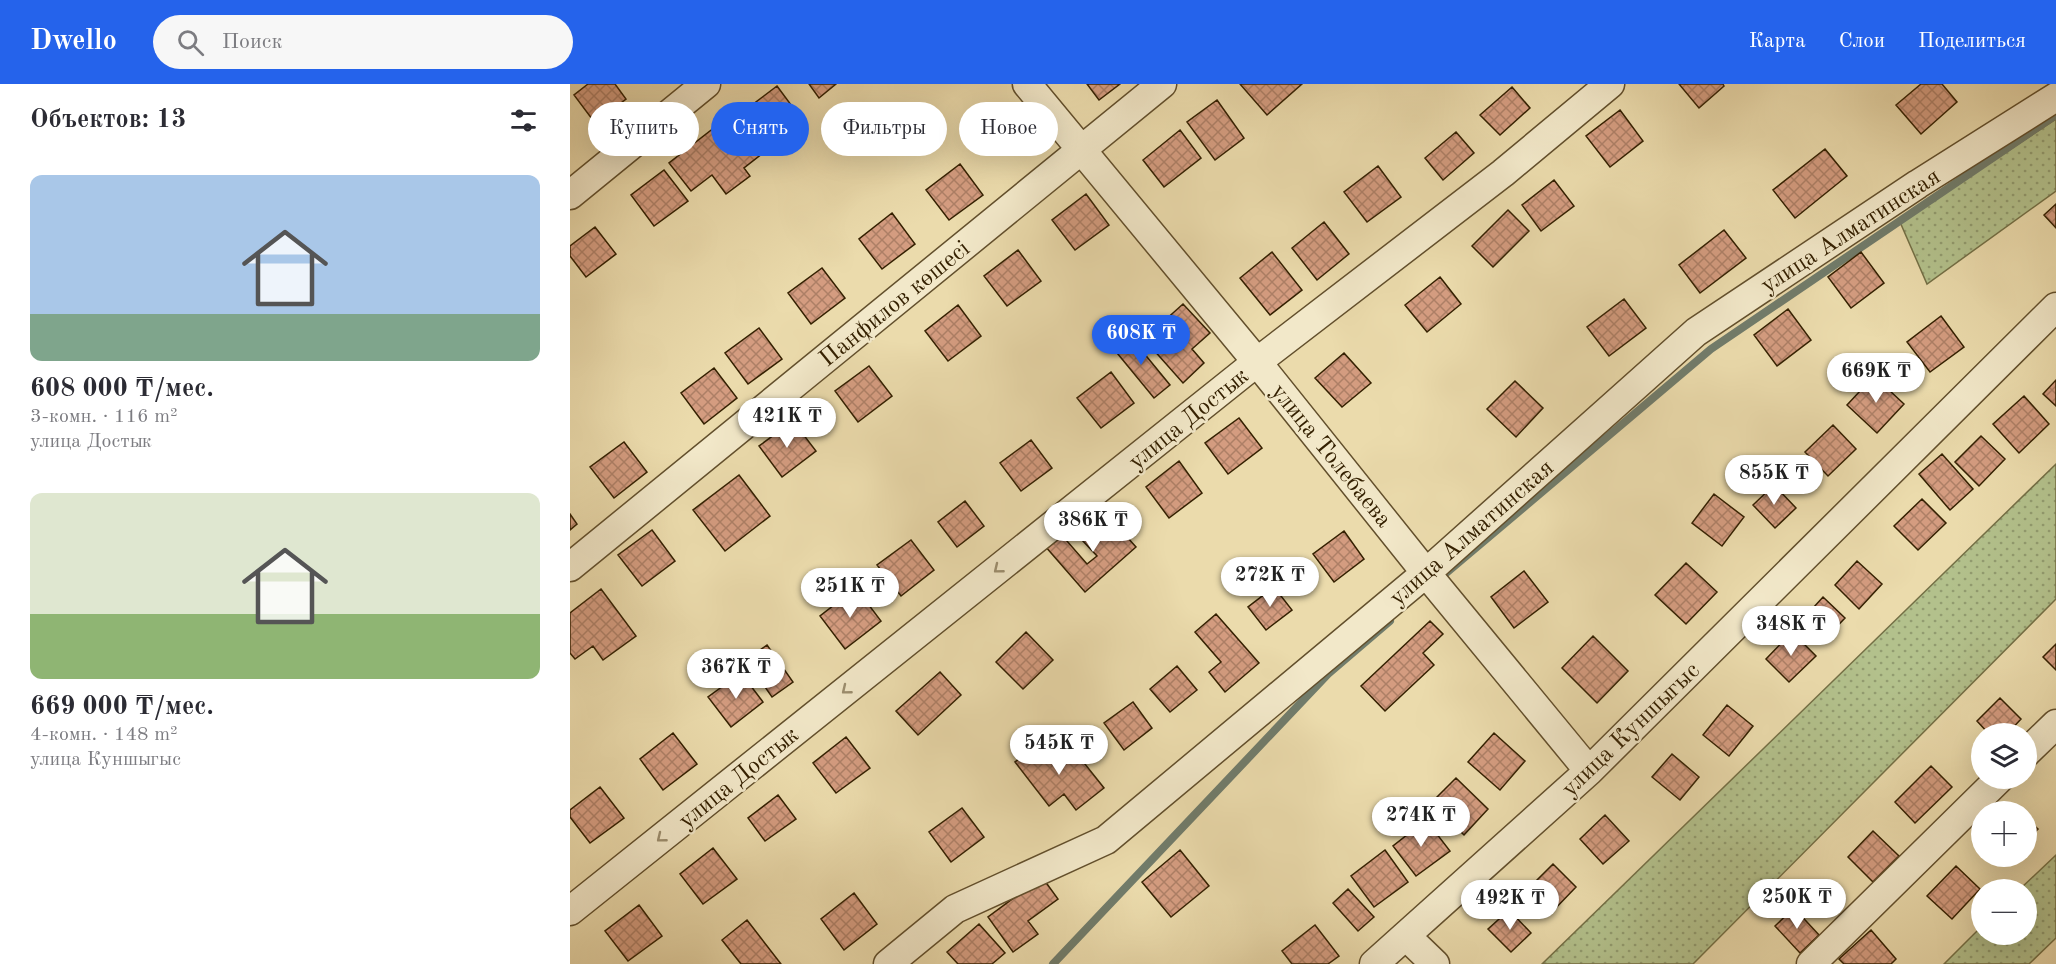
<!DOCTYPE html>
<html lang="ru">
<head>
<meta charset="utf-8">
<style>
	:root { --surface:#fff; --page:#f7f7f7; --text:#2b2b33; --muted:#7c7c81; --accent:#2563eb }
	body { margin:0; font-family:"Old Standard TT",serif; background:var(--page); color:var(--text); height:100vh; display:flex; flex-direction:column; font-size:22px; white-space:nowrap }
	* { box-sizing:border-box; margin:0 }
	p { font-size:20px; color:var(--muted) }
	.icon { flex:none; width:33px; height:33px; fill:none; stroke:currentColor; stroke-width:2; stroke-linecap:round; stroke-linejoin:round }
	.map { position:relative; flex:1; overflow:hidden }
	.side { display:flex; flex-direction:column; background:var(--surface); width:570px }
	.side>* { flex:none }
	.banner { position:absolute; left:18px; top:18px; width:570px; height:54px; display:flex; gap:12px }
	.controls { position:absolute; left:1401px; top:639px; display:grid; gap:12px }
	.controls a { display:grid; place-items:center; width:66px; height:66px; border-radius:50%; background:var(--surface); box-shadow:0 6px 24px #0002; font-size:30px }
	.price { position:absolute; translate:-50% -51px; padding:0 14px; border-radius:21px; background:#fff; color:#222; font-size:20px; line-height:39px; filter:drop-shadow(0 2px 3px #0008) }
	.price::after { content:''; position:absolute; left:50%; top:36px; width:18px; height:14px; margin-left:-9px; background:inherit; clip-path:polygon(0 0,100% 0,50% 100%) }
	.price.active { background:var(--accent); color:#fff }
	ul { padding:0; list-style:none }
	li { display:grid; align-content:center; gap:12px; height:318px; padding:0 30px }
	li span { display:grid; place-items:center; height:186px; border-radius:12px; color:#555 }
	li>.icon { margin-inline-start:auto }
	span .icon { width:108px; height:108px; fill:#fffc; stroke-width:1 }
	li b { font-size:26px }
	h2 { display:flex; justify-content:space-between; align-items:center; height:72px; padding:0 30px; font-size:26px }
	.chip { padding:0 21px; border-radius:27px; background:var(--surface); box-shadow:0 6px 24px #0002; font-size:21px; line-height:54px }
	.chip.active { background:var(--accent); color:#fff }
	header { display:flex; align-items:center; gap:36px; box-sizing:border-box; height:84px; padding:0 30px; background:var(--accent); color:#fff }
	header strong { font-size:28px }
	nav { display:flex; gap:33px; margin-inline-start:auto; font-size:21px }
	.search { width:420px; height:54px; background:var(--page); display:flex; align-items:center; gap:15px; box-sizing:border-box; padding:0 21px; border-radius:33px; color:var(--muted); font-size:22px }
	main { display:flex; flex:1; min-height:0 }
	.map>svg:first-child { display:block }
</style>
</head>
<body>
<header>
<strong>Dwello</strong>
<div class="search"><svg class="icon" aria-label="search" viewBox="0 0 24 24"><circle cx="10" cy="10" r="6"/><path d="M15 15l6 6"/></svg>Поиск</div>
<nav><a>Карта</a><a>Слои</a><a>Поделиться</a></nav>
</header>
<main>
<section class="side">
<h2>Объектов: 13<svg class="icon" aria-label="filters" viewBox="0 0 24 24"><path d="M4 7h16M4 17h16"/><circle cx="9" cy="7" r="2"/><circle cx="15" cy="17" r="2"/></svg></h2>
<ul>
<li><span style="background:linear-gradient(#a9c7e8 75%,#7fa58c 0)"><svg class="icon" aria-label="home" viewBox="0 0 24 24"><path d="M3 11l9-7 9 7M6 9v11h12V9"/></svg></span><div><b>608 000 ₸/мес.</b><p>3-комн. · 116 m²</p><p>улица Достык</p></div></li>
<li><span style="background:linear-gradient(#dfe7d0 65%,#8fb573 0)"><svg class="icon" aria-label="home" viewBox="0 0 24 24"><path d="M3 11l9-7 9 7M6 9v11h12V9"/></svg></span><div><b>669 000 ₸/мес.</b><p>4-комн. · 148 m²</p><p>улица Куншыгыс</p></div></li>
</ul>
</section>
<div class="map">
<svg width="1486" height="880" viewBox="0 0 1486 880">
	<defs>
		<pattern id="grass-dots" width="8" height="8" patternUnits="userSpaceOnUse" patternTransform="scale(1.5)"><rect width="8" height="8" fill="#b3c18c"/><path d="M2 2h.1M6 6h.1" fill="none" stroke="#929c70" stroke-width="1.8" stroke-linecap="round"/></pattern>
		<pattern id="building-cross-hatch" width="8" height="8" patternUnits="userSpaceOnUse" patternTransform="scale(1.5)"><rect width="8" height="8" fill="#d49c80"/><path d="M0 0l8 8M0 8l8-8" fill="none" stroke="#ad7f66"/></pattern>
	</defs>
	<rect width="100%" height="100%" fill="#ebdbac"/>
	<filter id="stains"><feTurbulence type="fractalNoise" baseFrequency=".00333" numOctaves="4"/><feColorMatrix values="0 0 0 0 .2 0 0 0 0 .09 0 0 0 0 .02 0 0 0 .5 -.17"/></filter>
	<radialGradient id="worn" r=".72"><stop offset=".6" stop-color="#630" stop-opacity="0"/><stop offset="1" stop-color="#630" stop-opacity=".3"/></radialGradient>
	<path fill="url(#grass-dots)" stroke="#747046" stroke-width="1.5" d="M1486,35V107L1357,200L1330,138Z
		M1486,380V515L1123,880H972Z
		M1486,771V854L1459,880H1374L1411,843L1412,850H1456V806L1450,805Z"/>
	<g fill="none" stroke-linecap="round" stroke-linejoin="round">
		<path stroke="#717c6b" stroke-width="8" d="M875,490L1141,265L1486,31
			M483,880L758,590L820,537"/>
	</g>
	<path fill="url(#building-cross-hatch)" stroke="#342001" stroke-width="1.5" d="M18,0H45L56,15L25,39L4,11Z
		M239,0H266L249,14Z
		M517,0H550L529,16Z
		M670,0H732L697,31Z
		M1109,0H1153L1154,2L1129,24Z
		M1351,0H1372L1387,18L1351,50L1326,21Z
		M207,2L230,33L197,58L174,27Z
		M942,3L960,24L930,51L910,31Z
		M647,16L674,54L645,76L617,38Z
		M1050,26L1073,57L1040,83L1016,52Z
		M163,29L193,69L174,84L180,92L156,110L142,91L121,107L99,79Z
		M610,46L631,74L594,103L573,76Z
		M886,48L904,69L873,96L855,74Z
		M1255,65L1277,92L1225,134L1203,106Z
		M390,80L413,111L379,136L356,106Z
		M808,82L831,113L797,138L774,108Z
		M94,86L118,117L84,142L61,111Z
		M984,96L1004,122L971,147L952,121Z
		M516,110L539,141L505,166L482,136Z
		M1486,120V144L1474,131Z
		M938,126L959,147L923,183L902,162Z
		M322,129L345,160L312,185L289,155Z
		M754,138L779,170L747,196L722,164Z
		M25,143L46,170L16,193L0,172V162Z
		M1154,146L1176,174L1130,209L1109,181Z
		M448,166L471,197L437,222L414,192Z
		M702,168L732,206L700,231L670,194Z
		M1291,168L1314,199L1281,224L1258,193Z
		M252,184L275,214L241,240L218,209Z
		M870,193L891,220L857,248L835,221Z
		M1054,215L1076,244L1039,272L1017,243Z
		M613,220L640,249L622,265L634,279L613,299L574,255Z
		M388,221L411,252L378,277L355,247Z
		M1218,225L1241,256L1207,282L1184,251Z
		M1371,232L1394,263L1360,288L1337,258Z
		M189,244L212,275L178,300L155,269Z
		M559,251L600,301L584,314L543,264Z
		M774,269L801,299L772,323L745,294Z
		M299,282L322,312L288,338L265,307Z
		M144,284L167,314L134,340L111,309Z
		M541,288L564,319L531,344L507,314Z
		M1304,292L1334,320L1307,349L1277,321Z
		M1486,296V322L1473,310Z
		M945,297L973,324L946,353L917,325Z
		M1454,312L1479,340L1449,369L1423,340Z
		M669,334L692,364L658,390L635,359Z
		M223,337L246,367L212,393L189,362Z
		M1263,341L1286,365L1258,392L1235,368Z
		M1411,352L1435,375L1409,402L1385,378Z
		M461,356L482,384L451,407L430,379Z
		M54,358L77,388L44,414L20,383Z
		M1372,370L1403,405L1380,426L1349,390Z
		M609,377L632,409L599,434L576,403Z
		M169,391L200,432L155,467L123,426Z
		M1204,401L1226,424L1205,444L1183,421Z
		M1144,410L1174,433L1152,462L1122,439Z
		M1352,415L1376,439L1348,466L1324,442Z
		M395,417L414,442L387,463L368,438Z
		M0,430L7,440L0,446Z
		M538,432L566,463L515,508L475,462L490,449L517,480L527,472L512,456Z
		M82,446L105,477L72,502L48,471Z
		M774,447L794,475L764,498L743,470Z
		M341,456L364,486L331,512L307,481Z
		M1287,477L1312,500L1289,525L1265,501Z
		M1116,479L1147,508L1116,540L1085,511Z
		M954,487L978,518L944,544L921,513Z
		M704,503L722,526L696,546L678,523Z
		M286,504L311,537L275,565L250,532Z
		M31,505L66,552L33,576L23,562L5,575L0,569V529Z
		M1253,513L1275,534L1254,556L1233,535Z
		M646,530L689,579L655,608L639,588L651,578L625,548Z
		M860,537L873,550L853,569L864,581L815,627L791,602Z
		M456,548L483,576L453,605L426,578Z
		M1222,548L1246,572L1219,598L1196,575Z
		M1023,552L1058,587L1027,619L992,584Z
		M1486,560V586L1473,573Z
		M197,561L223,598L202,613L176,576Z
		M607,582L627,606L600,628L580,605Z
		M370,588L391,611L348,651L326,627Z
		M171,589L193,618L161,643L138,613Z
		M1430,614L1451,635L1437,650H1419L1407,637Z
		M563,618L582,644L554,666L534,639Z
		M1157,621L1183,642L1159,672L1133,651Z
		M103,649L127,680L93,706L70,675Z
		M924,649L955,677L930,706L898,678Z
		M276,653L300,684L266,709L243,679Z
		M471,658L487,678L503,665L534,704L506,726L494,710L479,722L445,678Z
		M1102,670L1129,693L1110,716L1082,693Z
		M1361,682L1382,703L1345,739L1325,718Z
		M886,694L918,725L894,751L861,719Z
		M30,703L54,734L20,759L0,733V726Z
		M208,711L226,735L195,757L178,734Z
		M392,724L414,753L381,778L359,748Z
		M1035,731L1059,757L1033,780L1010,755Z
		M1456,734L1468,745L1456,757Z
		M856,736L880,767L846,792L823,762Z
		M1303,747L1329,772L1303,798L1278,773Z
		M143,764L167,795L133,820L110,790Z
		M610,766L639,802L601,833L572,798Z
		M815,766L838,798L804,823L781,792Z
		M983,780L1006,803L981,829L957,806Z
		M1386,782L1410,805L1382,835L1357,812Z
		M472,793L488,815L458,837L468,850L443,868L418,833Z
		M778,805L804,833L788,847L763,819Z
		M284,809L307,840L274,866L251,835Z
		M69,821L92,852L58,877L35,847Z
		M1224,824L1249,851L1230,869L1205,842Z
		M939,826L961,849L941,868L918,845Z
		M177,836L211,880H171L152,856Z
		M409,840L435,869L422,880H388L377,868Z
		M745,841L769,872L758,880H722L712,867Z
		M1301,846L1326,875L1321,880H1274L1269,875Z"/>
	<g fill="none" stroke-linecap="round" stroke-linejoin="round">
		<g stroke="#624f2c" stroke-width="31">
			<path id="minor" d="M457,0L687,278L856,489L1019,687
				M0,111L136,0
				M0,483L592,0
				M1456,669L1486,640
				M0,827L687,278L933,89L1040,0
				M836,852L865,880
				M318,880L385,825L536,756L856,489L1126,248L1348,100L1486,13
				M804,880L1019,687L1486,223
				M1241,880L1430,694"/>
		</g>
		<use href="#minor" stroke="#f2e8c9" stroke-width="28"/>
	</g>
	<defs><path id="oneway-chevron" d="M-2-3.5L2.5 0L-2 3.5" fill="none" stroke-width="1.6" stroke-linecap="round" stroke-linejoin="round" transform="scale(1.5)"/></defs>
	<g stroke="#9c8e6f">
		<use href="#oneway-chevron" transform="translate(428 485) rotate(141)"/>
		<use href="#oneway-chevron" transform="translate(276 606) rotate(141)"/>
		<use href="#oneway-chevron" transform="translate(91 754) rotate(141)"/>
	</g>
	<g text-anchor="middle" stroke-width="5" stroke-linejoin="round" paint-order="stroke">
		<g font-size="24" fill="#342001" stroke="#f2e8c9">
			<text transform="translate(1280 146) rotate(-33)" y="8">улица Алматинская</text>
			<text transform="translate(324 219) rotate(-39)" y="8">Панфилов көшесі</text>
			<text transform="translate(618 334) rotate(-39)" y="8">улица Достык</text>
			<text transform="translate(762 371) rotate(51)" y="8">улица Толебаева</text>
			<text transform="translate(901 448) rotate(-41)" y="8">улица Алматинская</text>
			<text transform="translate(1060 645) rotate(-44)" y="8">улица Куншыгыс</text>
			<text transform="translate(168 693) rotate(-39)" y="8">улица Достык</text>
		</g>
	</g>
	<rect width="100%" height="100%" filter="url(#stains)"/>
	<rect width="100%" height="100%" fill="url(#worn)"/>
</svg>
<div class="controls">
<a><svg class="icon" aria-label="layers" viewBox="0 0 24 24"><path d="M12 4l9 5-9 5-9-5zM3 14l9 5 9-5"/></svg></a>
<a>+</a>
<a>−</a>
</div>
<b class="price active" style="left:571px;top:282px">608K ₸</b>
<b class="price" style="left:1306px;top:320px">669K ₸</b>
<b class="price" style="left:217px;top:365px">421K ₸</b>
<b class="price" style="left:1204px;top:422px">855K ₸</b>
<b class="price" style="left:523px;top:469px">386K ₸</b>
<b class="price" style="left:700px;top:524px">272K ₸</b>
<b class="price" style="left:280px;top:535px">251K ₸</b>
<b class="price" style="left:1221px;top:573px">348K ₸</b>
<b class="price" style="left:166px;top:616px">367K ₸</b>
<b class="price" style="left:489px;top:692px">545K ₸</b>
<b class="price" style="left:851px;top:764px">274K ₸</b>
<b class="price" style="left:1227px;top:846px">250K ₸</b>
<b class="price" style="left:940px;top:847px">492K ₸</b>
<div class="banner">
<a class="chip">Купить</a>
<a class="chip active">Снять</a>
<a class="chip">Фильтры</a>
<a class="chip">Новое</a>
</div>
</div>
</main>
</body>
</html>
